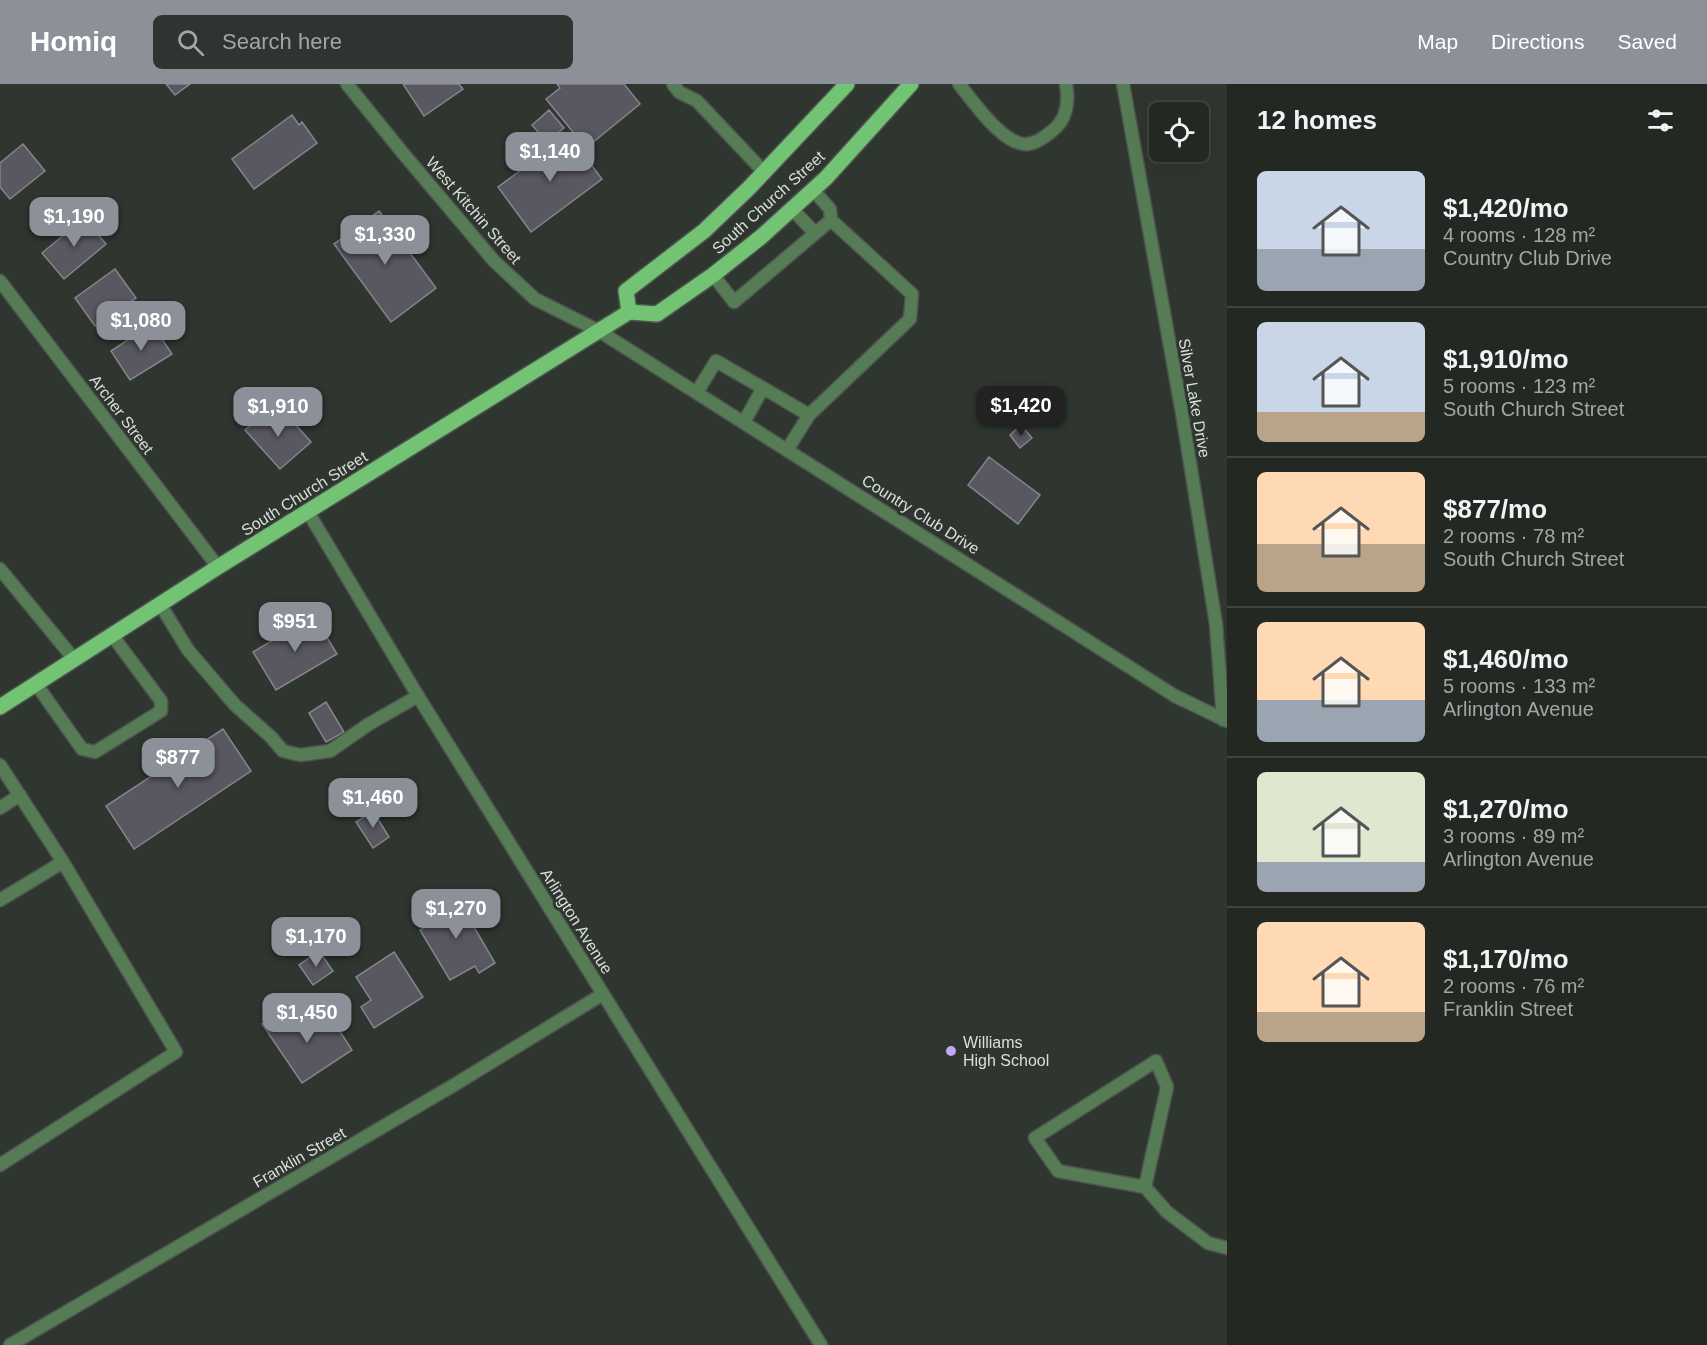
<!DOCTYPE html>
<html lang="en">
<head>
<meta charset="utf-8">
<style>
	:root { --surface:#232823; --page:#2f3430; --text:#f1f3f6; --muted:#a3a6a6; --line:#404441; --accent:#8c9099 }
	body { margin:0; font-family:Helvetica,sans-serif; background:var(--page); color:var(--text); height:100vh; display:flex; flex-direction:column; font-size:22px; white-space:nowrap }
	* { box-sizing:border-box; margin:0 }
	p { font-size:20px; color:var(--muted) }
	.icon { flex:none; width:33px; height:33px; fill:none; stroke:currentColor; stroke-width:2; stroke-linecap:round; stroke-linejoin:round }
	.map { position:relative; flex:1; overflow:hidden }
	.drawer { display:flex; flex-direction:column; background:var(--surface); width:480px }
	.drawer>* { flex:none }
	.buttons { position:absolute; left:1149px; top:18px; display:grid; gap:12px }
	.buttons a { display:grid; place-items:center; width:60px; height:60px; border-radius:9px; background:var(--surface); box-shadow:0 6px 24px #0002,0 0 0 2px var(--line); font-size:30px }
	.price { position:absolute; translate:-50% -51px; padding:0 14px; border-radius:12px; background:var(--accent); color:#fff; font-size:20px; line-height:39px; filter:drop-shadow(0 2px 3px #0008) }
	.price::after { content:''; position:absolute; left:50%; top:36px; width:18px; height:14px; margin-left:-9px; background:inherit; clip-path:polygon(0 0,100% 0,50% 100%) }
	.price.selected { background:#222; color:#fff }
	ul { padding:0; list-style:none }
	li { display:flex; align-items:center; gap:18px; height:150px; padding:0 30px }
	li+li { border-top:2px solid var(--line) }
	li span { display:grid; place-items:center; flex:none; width:168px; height:120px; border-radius:9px; color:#555 }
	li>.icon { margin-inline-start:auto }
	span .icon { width:72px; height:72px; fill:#fffc; stroke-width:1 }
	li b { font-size:26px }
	h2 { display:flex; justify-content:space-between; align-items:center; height:72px; padding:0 30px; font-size:26px }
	header { display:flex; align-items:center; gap:36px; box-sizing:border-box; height:84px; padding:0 30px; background:var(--accent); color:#fff }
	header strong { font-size:28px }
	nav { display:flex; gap:33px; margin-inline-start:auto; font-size:21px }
	.search { width:420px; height:54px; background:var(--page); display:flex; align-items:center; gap:15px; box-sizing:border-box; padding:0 21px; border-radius:9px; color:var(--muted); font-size:22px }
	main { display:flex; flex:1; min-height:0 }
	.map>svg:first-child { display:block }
</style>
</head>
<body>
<header>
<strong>Homiq</strong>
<div class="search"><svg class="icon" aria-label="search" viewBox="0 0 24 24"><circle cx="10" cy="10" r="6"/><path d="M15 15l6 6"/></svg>Search here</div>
<nav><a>Map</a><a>Directions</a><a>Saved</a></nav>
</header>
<main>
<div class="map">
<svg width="1227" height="1261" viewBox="0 0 1227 1261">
	<rect width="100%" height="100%" fill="#2f362f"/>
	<path fill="#595760" stroke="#86848e" stroke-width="1.5" d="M166,0H190L175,11Z
		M403,0H459L463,5L424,32Z
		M557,0H624L640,20L586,64L546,15L560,4Z
		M549,26L564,44L547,58L532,41Z
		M292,31L299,41L302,38L317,59L254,105L232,75Z
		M569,51L602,95L531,148L498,103Z
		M23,60L45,87L10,115L0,103V79Z
		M379,127L436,204L391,238L334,160Z
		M84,134L106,160L64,195L42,169Z
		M115,185L136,214L95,242L75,214Z
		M152,240L172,270L130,296L111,267Z
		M269,325L279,336L286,330L311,358L280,385L245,346Z
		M1021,341L1032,354L1020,364L1010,351Z
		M989,373L1040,411L1018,440L968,401Z
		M314,532L337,570L276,606L253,568Z
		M326,618L344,648L326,658L309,629Z
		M223,645L251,687L134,765L106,722Z
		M373,727L389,753L373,764L356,738Z
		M456,812L495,879L479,889L475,882L450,896L420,846L431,840L425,830Z
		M319,867L333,887L313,901L299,881Z
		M394,868L423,913L374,944L361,923L371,916L356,893Z
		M284,925L300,948L328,929L352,966L302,999L262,940Z"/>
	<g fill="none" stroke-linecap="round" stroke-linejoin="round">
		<g stroke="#4e544e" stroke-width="15">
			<path id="service" d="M673,0L679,8L697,17L764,88
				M959,0C973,17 1004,63 1028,60C1037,59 1045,53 1052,47C1067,36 1069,17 1066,0
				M813,106L830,125L831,136
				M792,125L815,149
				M713,191L734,218L831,136L912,210L910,235L809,331L763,304
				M697,308L716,277L763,304L744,338
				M787,366L809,331
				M0,485L74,575
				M160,520L188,566L235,621L271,653L283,667L300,671L330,667L369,640L418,612
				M36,600L82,665L95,668L161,627V617L112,551
				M0,681L63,778L176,968L0,1081
				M0,724L20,711
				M0,816L63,778
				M1145,1103L1167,1003L1156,977L1035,1054L1058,1087L1145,1103L1167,1128L1208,1159L1227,1164"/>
		</g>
		<g stroke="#4e544e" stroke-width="15">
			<path id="minor" d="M347,0L402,68L494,177L535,215L599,247
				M1123,0L1182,329L1216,540L1223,636
				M0,197L218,483
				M308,428L418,612L821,1261
				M10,1261L454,1001L603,910"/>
		</g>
		<g stroke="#4e544e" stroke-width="15">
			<path id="tertiary" d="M599,247L1175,612L1227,637"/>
		</g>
		<g stroke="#4e544e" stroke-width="18">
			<path id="primary" d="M629,228L626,207L704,147L749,104L847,0
				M0,623L218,483L629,228L657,230L713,191L761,153L826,94L911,0"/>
		</g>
		<use href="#service" stroke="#567c56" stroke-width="12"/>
		<use href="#minor" stroke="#567c56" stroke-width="12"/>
		<use href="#tertiary" stroke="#567c56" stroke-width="12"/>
		<use href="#primary" stroke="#72c374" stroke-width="15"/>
	</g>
	<circle fill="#bda9f5" stroke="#2f362f" stroke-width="2" cx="951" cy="967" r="6"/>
	<g text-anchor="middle" stroke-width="6" stroke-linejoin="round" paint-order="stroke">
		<g font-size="16" fill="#dadfda" stroke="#2f362f">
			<text transform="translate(768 118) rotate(-42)" y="6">South Church Street</text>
			<text transform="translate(474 126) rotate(49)" y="6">West Kitchin Street</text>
			<text transform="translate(1195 314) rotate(80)" y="6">Silver Lake Drive</text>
			<text transform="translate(122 330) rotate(53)" y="6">Archer Street</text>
			<text transform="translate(304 409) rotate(-32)" y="6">South Church Street</text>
			<text transform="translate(921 430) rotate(32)" y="6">Country Club Drive</text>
			<text transform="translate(577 837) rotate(58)" y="6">Arlington Avenue</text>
			<text transform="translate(299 1073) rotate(-30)" y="6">Franklin Street</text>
		</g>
		<g font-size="16" fill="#dadfda" stroke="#2f362f" text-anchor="start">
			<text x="963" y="964">Williams<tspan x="963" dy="18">High School</tspan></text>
		</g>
	</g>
</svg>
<div class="buttons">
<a><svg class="icon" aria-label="locate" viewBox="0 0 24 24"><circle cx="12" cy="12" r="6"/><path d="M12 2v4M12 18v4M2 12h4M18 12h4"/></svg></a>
</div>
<b class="price" style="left:550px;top:99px">$1,140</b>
<b class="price" style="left:74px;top:164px">$1,190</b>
<b class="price" style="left:385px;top:182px">$1,330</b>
<b class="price" style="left:141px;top:268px">$1,080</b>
<b class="price selected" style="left:1021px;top:353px">$1,420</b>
<b class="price" style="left:278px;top:354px">$1,910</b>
<b class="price" style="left:295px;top:569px">$951</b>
<b class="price" style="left:178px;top:705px">$877</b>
<b class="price" style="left:373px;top:745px">$1,460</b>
<b class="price" style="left:456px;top:856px">$1,270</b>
<b class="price" style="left:316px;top:884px">$1,170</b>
<b class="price" style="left:307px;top:960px">$1,450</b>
</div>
<section class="drawer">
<h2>12 homes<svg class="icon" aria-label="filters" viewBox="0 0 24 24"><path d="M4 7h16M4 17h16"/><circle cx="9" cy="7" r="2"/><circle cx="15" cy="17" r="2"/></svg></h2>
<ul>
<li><span style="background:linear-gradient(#c9d6e8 65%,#9aa5b1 0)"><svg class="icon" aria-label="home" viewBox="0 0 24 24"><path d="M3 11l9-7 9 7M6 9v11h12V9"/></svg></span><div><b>$1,420/mo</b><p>4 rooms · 128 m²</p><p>Country Club Drive</p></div></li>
<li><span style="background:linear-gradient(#c9d6e8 75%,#b9a48a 0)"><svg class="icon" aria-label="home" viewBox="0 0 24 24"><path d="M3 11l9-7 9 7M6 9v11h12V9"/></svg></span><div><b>$1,910/mo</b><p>5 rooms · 123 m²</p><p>South Church Street</p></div></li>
<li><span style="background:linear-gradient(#ffd9b3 60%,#b9a48a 0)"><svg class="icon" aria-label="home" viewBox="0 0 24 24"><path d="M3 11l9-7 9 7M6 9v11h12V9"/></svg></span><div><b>$877/mo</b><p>2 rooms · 78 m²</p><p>South Church Street</p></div></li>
<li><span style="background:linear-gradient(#ffd9b3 65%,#9aa5b1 0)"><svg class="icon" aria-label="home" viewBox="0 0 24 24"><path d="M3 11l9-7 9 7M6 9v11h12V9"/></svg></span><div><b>$1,460/mo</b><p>5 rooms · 133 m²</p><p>Arlington Avenue</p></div></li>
<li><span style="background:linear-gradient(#dfe7d0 75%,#9aa5b1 0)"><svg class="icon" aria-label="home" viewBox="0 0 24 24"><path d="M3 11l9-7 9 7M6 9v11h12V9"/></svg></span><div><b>$1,270/mo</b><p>3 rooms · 89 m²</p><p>Arlington Avenue</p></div></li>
<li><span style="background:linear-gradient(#ffd9b3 75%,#b9a48a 0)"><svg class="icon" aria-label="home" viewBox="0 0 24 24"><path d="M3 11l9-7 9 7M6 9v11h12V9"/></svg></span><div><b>$1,170/mo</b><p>2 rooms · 76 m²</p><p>Franklin Street</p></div></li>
</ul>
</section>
</main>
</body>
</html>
